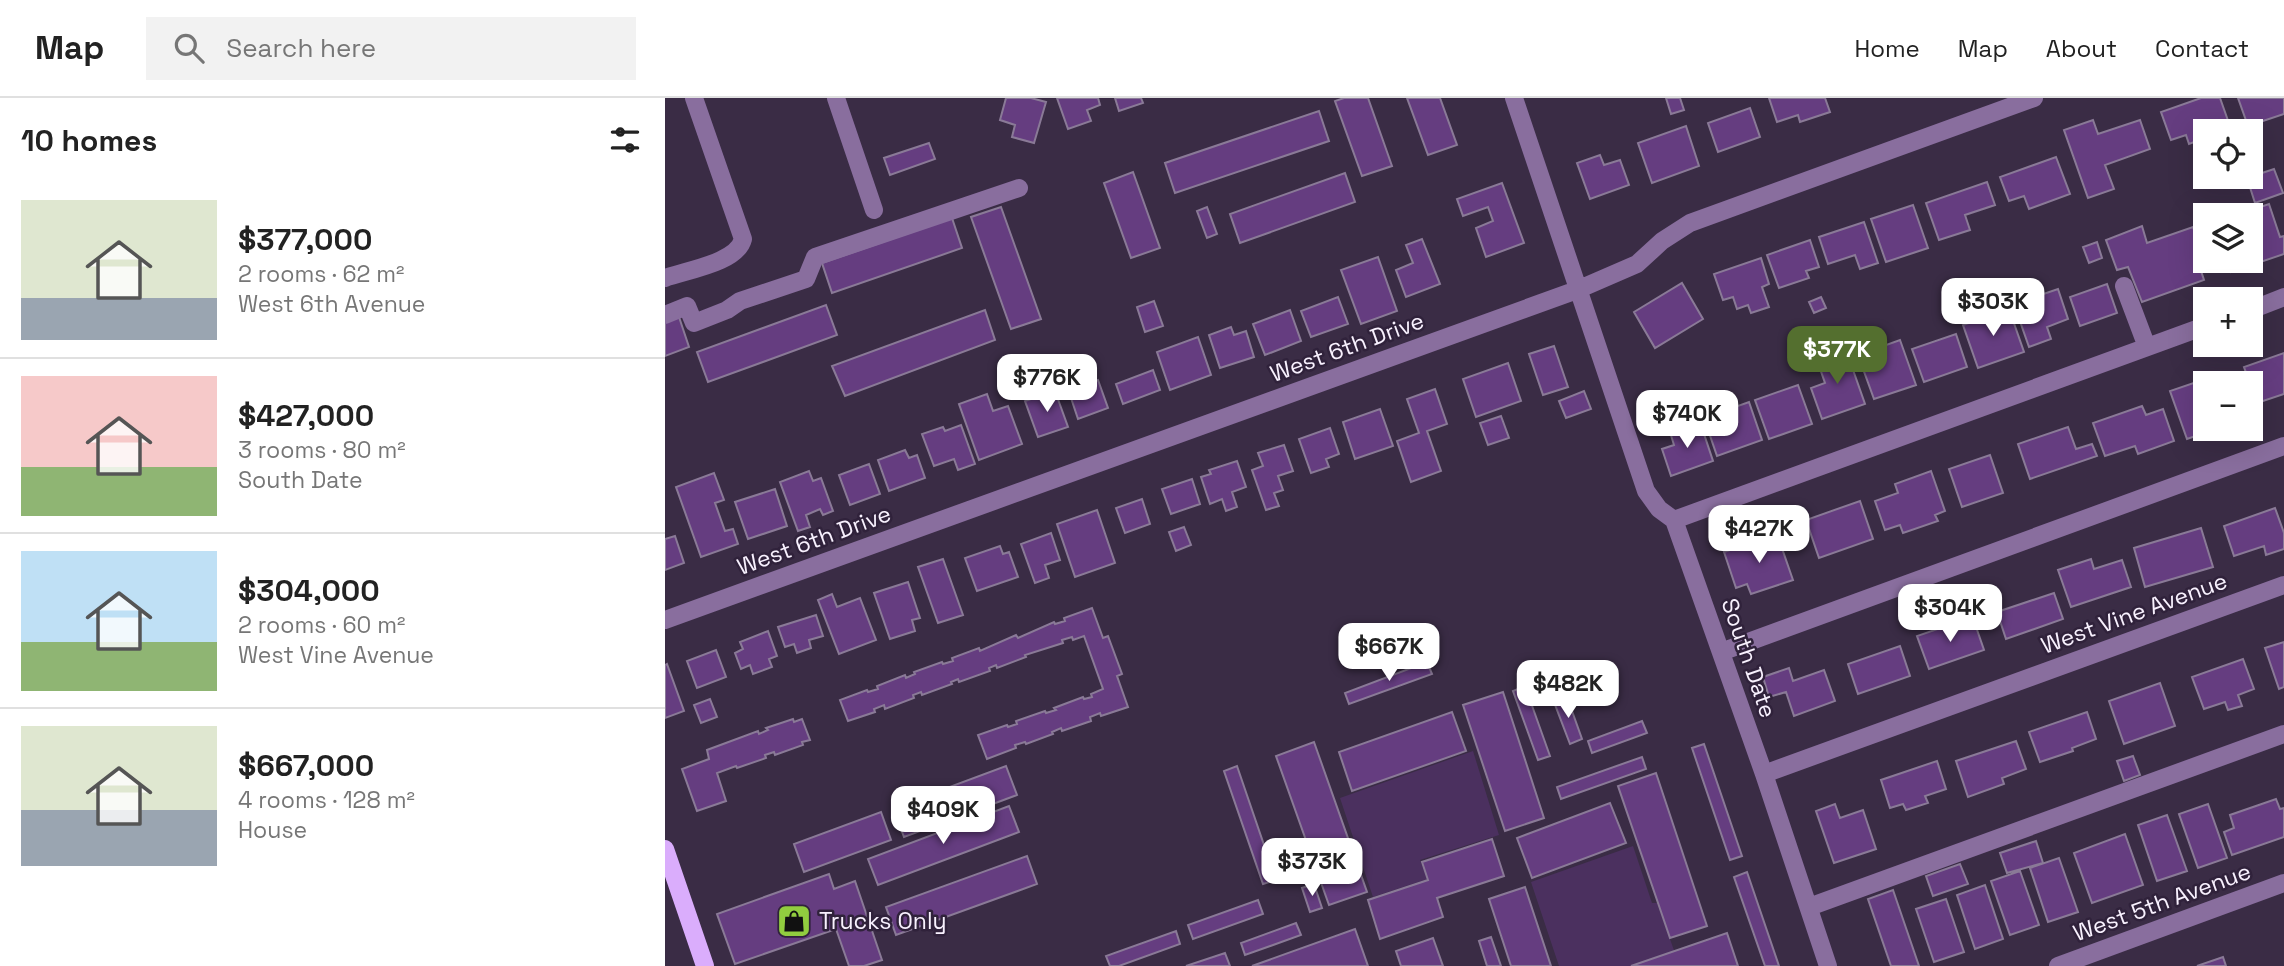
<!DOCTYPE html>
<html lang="en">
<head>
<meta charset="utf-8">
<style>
	:root { --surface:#fff; --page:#f2f2f2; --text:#222; --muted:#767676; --line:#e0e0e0; --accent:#546f2f }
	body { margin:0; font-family:"Space Grotesk",sans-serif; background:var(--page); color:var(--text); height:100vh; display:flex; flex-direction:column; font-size:26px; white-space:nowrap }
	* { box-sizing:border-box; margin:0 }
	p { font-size:23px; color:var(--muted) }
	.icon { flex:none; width:38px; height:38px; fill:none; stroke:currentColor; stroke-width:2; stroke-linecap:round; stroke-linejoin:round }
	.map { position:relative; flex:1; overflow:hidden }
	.side { display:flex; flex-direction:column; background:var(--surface); width:665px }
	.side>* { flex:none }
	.buttons { position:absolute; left:1528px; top:21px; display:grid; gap:14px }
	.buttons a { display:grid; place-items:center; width:70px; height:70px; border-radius:0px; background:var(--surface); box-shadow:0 7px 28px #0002; font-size:35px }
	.price { position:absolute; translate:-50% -60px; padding:0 16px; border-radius:14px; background:#fff; color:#222; font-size:23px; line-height:46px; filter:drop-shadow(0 2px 4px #0008) }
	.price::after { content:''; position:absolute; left:50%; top:42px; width:21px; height:16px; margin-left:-10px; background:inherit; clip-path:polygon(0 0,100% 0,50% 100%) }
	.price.current { background:var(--accent); color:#fff }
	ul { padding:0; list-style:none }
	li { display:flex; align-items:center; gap:21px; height:175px; padding:0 21px }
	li+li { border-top:2px solid var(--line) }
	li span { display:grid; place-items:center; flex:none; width:196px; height:140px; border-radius:0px; color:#555 }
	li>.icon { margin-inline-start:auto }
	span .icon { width:84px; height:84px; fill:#fffc; stroke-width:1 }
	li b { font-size:30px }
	h2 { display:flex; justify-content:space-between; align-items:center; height:84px; padding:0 21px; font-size:30px }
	header { display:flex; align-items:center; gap:42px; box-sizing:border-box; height:98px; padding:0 35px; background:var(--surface); border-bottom:2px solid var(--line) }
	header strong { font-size:33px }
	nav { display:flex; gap:38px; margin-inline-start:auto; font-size:24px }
	.search { width:490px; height:63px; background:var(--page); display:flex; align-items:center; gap:18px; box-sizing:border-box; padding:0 24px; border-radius:0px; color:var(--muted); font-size:26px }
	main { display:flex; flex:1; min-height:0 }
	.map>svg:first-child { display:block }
</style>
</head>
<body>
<header>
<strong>Map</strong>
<div class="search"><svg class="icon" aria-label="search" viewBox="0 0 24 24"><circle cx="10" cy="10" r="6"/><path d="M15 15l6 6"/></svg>Search here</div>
<nav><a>Home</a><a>Map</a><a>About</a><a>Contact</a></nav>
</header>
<main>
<section class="side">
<h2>10 homes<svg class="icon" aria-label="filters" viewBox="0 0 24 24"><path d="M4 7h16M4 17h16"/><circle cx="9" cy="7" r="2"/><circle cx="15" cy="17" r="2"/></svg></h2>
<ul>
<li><span style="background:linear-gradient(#dfe7d0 70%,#9aa5b1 0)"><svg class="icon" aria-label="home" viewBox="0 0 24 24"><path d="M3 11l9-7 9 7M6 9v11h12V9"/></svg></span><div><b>$377,000</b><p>2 rooms · 62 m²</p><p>West 6th Avenue</p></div></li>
<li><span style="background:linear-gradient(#f6c9c9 65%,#8fb573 0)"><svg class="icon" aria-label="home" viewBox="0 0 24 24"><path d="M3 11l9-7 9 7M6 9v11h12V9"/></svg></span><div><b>$427,000</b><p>3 rooms · 80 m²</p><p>South Date</p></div></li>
<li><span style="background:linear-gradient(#bfe0f5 65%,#8fb573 0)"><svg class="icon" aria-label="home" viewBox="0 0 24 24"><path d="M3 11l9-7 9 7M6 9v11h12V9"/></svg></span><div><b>$304,000</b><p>2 rooms · 60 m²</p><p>West Vine Avenue</p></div></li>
<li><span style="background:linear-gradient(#dfe7d0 60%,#9aa5b1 0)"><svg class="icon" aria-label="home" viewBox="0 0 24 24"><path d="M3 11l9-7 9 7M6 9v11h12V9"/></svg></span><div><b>$667,000</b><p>4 rooms · 128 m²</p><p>House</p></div></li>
</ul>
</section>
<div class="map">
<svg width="1619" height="868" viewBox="0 0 1619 868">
	<rect width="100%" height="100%" fill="#3a2c45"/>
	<path fill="#4b305f" d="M808,653L834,737L755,762L763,781L708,799L675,700Z
		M968,748L987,805H992L1010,855L971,868H894L866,784Z"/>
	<path fill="#653d80" stroke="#8a7a97" stroke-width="2" d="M341,0H366L381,4L369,45L347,39L350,27L335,22Z
		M392,0H433L435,7L422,12L426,23L403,31Z
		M450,0H476L478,5L454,13Z
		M679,0H703L727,68L697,78L670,3Z
		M742,0H775L792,47L763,57Z
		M1001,0H1015L1019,12L1006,16Z
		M1104,0H1160L1165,14L1135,24L1133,17L1112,24Z
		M1536,0H1555L1566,31L1540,33V40L1524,46L1521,37L1506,42L1496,14Z
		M1573,0H1619V16L1583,28Z
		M1085,10L1095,39L1053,54L1043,25Z
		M654,13L664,43L510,95L500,65Z
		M1428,22L1433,36L1475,22L1485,51L1440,67L1449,91L1423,100L1399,32Z
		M1021,28L1034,68L987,85L973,45Z
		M264,45L270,61L225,77L219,60Z
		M935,57L939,67L955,62L964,87L925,101L912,65Z
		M1391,59L1405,96L1364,111L1359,98L1344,103L1335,79Z
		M1609,71L1618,95L1590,105L1582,80Z
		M468,74L495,150L466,160L439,85Z
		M680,75L690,104L575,145L565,116Z
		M1322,84L1330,107L1300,117L1305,132L1274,142L1261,105Z
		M837,85L859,145L821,159L811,130L828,123L823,109L798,118L792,101Z
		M1604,106L1615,139L1619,138V156L1566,174L1562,163H1586V117H1572Z
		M1248,107L1263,150L1221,164L1206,121Z
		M336,109L376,221L346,231L306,119Z
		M542,109L552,136L542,140L532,113Z
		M287,120L297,150L167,195L157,165Z
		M1199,124L1213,165L1195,171L1190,157L1163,166L1154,139Z
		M1477,128L1482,145L1528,129L1538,159L1532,161L1539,182L1477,204L1463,169L1452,172L1441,142Z
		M757,141L775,186L741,199L731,172L748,165L741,147Z
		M1145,142L1154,169L1141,173L1144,180L1114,190L1102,157Z
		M1432,144L1437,160L1424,165L1418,149Z
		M713,159L732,213L696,226L676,172Z
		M1096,160L1104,186L1097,189L1104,209L1086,215L1083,207L1072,211L1068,199L1058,202L1049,176Z
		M1017,185L1038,221L990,250L969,214Z
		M1442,186L1452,215L1415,228L1405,199Z
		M1393,191L1403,221L1382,229L1386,241L1364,249L1349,206Z
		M673,199L683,226L646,239L636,213Z
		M1156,199L1161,210L1149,215L1144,204Z
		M489,203L498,228L480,234L472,209Z
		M161,207L172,237L43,284L32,254Z
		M1344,211L1359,254L1313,270L1298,227Z
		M320,212L330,242L180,298L167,268Z
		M625,212L636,243L600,257L588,226Z
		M14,219L24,249L0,258V224Z
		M566,229L569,237L581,233L589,259L555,270L544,237Z
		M1291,236L1302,269L1259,284L1247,251Z
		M533,239L546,277L505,292L492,254Z
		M1235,242L1251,287L1209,301L1193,257Z
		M889,248L903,289L878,297L864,256Z
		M1181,252L1200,306L1157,321L1146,290L1160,285L1152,262Z
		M1619,255V296L1592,305L1579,269Z
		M843,265L856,303L811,319L798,281Z
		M488,272L495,292L458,306L451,286Z
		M1555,276L1558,285H1540V331H1551L1522,341L1505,293Z
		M433,282L443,310L413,321L405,297L423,291L421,286Z
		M1133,287L1147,326L1104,341L1090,302Z
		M770,291L782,326L762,333L776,373L746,384L732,343L754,335L742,301Z
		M390,293L403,329L373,339L360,303Z
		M919,293L926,311L901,320L894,303Z
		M322,296L328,313L343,308L357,346L314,362L294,306Z
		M1084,304L1097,342L1052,358L1039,320Z
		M1477,308L1481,317L1498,311L1509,343L1473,356L1470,348L1440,358L1428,325Z
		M715,311L728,348L690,361L678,324Z
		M836,318L844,340L823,347L815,325Z
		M1035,324L1048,363L1006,378L997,351L1009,347L1005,334Z
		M296,327L310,366L293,372L289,361L269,368L257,336L278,329L280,333Z
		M1403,329L1411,351L1427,346L1432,358L1365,381L1353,346Z
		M665,330L674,356L661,361L664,369L646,375L634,341Z
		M619,347L628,373L613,378L618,392L609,395L614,408L601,412L587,372L598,368L593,355Z
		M240,352L244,360L252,357L260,380L224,393L213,362Z
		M1325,357L1338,395L1297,409L1284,371Z
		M572,363L581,389L567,394L572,409L561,413L557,401L545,406L536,379L546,376L544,372Z
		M204,366L215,396L185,407L174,377Z
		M144,373L148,383L156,380L168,413L158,417L155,411L141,417L145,429L133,433L115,384Z
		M1266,373L1280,413L1270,417L1273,423L1238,435L1235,427L1220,432L1210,403L1233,395L1230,386Z
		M49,375L59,402L50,405L60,433L68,431L73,446L36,459L11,389Z
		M527,381L535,406L506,416L497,391Z
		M110,391L122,428L83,441L70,404Z
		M477,401L485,426L460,435L451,410Z
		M1195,403L1208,441L1154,460L1141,422Z
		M1610,410L1619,435V451L1601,457L1599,448L1569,458L1559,428Z
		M432,412L450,465L410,479L392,426Z
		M519,429L526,447L511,453L504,434Z
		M1536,430L1548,469L1480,489L1469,450Z
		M386,435L395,462L380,467L384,480L370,485L356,446Z
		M1112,436L1128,482L1086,496L1082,486L1071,490L1059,454Z
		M10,438L19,465L0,472V441Z
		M335,448L338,456L344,454L353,479L312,493L300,460Z
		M278,461L298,517L273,525L253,469Z
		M1426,461L1429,471L1457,462L1466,489L1406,509L1393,472Z
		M243,484L255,520L247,522L250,533L225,541L209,495Z
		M1389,495L1398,521L1341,541L1332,514Z
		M167,496L172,509L195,500L211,542L174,556L153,502Z
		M427,510L438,540L443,538L457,576L452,578L463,609L436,618L435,615L425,619L426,623L397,633L396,630L387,634L388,636L361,646L360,644L350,647L351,650L322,661L313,637L342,627L343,629L352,626L351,623L380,613L381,615L391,612L389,610L418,599L419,601L427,599L426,596L438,591L419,538L408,542L407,539L397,542L398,545L360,557L361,559L332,570L331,567L324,570L325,573L294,584L293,581L286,584L287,586L257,597L256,594L248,597L249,600L220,611L219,607L209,611L210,614L183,623L175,602L202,592L203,594L213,591L212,588L240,577L241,580L250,576L249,574L277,564L278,566L288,563L287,560L314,550L315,553L351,537L353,540L389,524L390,526L400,523L399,520Z
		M151,517L158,538L144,542L146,550L132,555L129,546L120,549L113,529Z
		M1290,525L1292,532L1310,526L1319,552L1264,571L1252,538Z
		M103,533L112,558L104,561L107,569L88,576L85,567L76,571L70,555L78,551L75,544Z
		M1619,544V589L1614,591L1600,550Z
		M1235,548L1245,578L1193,596L1183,566Z
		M51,552L61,579L32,590L22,563Z
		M1578,561L1589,591L1573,597L1577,608L1563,612L1560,604L1539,611L1527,579Z
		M762,564L767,576L684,606L680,595Z
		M2,566L19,613L0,620V567Z
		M1124,570L1128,583L1159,572L1170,603L1129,618L1121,594L1104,599L1098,579Z
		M1495,585L1510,628L1459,646L1444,603Z
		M860,588L885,658L873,662L848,593Z
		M838,594L879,720L840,733L798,607Z
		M902,599L917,641L905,646L889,604Z
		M45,601L52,619L36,625L29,607Z
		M787,614L801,653L687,693L674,654Z
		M1422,614L1431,641L1407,650L1408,653L1375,664L1364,634Z
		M128,621L129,624L137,621L145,642L137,644L138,647L110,657L109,654L100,657L101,660L72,670L71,668L52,675L61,703L32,713L17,671L44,661L42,652L93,633L94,636L103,632L101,630Z
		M977,623L982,635L927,655L923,643Z
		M1351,643L1361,671L1337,680L1339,686L1303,699L1291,663Z
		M649,644L702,794L664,807L611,658Z
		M1039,646L1077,758L1065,762L1027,650Z
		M1468,658L1475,677L1459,683L1452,663Z
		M977,659L981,671L896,701L892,689Z
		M1272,663L1281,691L1260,698L1263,705L1241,712L1238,706L1225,710L1216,682Z
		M341,668L352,697L239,739L228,710Z
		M572,668L611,782L598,786L559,673Z
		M991,675L1042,828L1005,840L953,688Z
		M1611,701L1615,711L1619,710V739L1567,757L1559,734L1569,730L1565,717Z
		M945,705L961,745L867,780L852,740Z
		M1170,706L1175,720L1198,712L1211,751L1169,765L1151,713Z
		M1543,706L1562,760L1533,770L1514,716Z
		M344,708L354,734L213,787L203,761Z
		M216,714L226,742L139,774L129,746Z
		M1502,717L1522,773L1492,783L1473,727Z
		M1460,736L1478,787L1427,805L1409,755Z
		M827,741L839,778L772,800L778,819L715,841L703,802L763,782L757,764Z
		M1371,743L1378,765L1342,775L1335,755Z
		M636,750L646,778L634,783L624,755Z
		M362,758L372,786L231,837L221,809Z
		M1394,760L1413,814L1383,824L1365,770Z
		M1295,766L1303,786L1268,798L1261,778Z
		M1355,773L1374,827L1345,837L1326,783Z
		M1082,774L1114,868H1100L1069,779Z
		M164,776L169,791L190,783L217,862L199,868H184L171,831L70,866L52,816Z
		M649,786L657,810L645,814L637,790Z
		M1320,787L1338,841L1310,851L1292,797Z
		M860,789L886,868H846L824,801Z
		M1228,792L1254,868H1226L1203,801Z
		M1281,801L1299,854L1269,864L1251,811Z
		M593,802L598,816L528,841L523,827Z
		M631,825L636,837L580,857L576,845Z
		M690,831L703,868H587Z
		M511,833L515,846L454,868H445L441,858Z
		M1062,835L1073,868H966Z
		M826,839L836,868H822L814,843Z
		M768,840L778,868H736L731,853Z
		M560,855L565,868H521Z
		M1558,859L1561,868H1532Z"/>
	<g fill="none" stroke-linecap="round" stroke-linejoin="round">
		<path stroke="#896e9e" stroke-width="18" d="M171,0L209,112
			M849,0L981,393L994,411L1009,422L1099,676L1163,868
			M0,180C22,172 72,165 78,141L29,0
			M1459,188L1482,249
			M1586,212L1619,199
			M0,217L22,208L29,225L62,212L75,203L141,181L150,159L354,90
			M1009,422L1540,228
			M0,522L912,192L972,166L997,143L1025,125L1369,0
			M1056,554L1619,348
			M1099,676L1619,487
			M1144,809L1619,636
			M1393,868L1619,785"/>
		<path stroke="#daadfc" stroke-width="18" d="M0,751L40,868"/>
	</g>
	<defs>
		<g id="shop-square" transform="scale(1.75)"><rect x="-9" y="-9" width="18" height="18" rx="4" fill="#91cd3f" stroke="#30223b"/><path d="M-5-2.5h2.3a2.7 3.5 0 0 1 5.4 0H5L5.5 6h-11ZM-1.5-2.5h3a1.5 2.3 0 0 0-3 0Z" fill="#111"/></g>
	</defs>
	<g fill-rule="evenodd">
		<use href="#shop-square" x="129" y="823"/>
	</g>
	<g text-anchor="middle" stroke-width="5" stroke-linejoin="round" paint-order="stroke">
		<g font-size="23" fill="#f8f1fe" stroke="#30223b">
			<text transform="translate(682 249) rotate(-20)" y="8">West 6th Drive</text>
			<text transform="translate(149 442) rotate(-20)" y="8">West 6th Drive</text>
			<text transform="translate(1469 515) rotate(-20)" y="8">West Vine Avenue</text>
			<text transform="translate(1084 560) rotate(71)" y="8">South Date</text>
			<text transform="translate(1497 804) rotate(-20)" y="8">West 5th Avenue</text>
		</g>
		<g font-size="23" fill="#f8f1fe" stroke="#30223b" text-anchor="start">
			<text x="154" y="831">Trucks Only</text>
		</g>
	</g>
</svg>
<div class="buttons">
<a><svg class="icon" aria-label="locate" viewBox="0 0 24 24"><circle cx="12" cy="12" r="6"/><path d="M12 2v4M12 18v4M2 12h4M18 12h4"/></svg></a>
<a><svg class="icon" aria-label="layers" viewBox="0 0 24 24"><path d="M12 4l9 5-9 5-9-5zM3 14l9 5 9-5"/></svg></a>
<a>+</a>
<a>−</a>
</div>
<b class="price" style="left:1328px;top:240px">$303K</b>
<b class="price current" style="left:1172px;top:288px">$377K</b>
<b class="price" style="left:382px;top:316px">$776K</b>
<b class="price" style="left:1022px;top:352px">$740K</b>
<b class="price" style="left:1094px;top:467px">$427K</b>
<b class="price" style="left:1285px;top:546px">$304K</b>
<b class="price" style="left:724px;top:585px">$667K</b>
<b class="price" style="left:903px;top:622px">$482K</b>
<b class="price" style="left:278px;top:748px">$409K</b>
<b class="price" style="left:647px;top:800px">$373K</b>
</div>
</main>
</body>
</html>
